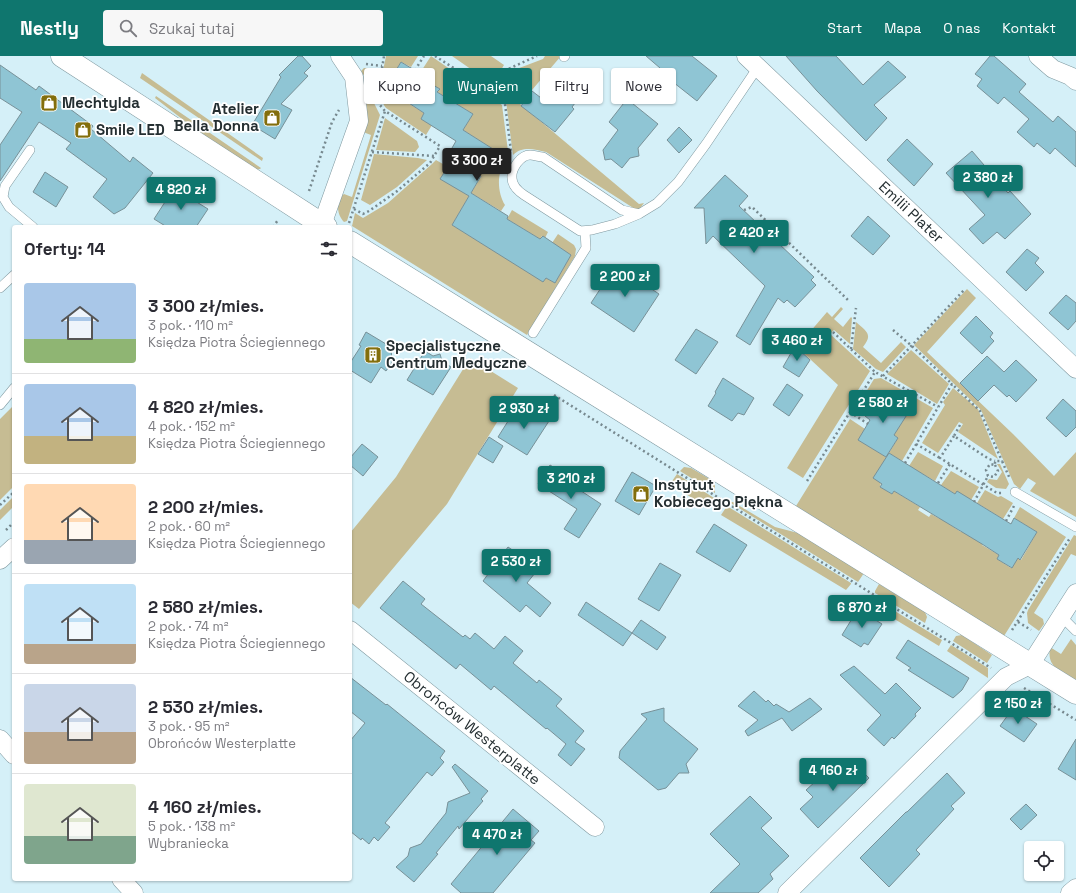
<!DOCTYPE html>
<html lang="pl">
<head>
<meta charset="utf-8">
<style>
	:root { --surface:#fff; --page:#f7f7f7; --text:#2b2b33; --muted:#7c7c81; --line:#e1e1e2; --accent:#0f766e }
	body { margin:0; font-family:"Space Grotesk",sans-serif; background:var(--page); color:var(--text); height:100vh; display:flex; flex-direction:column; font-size:15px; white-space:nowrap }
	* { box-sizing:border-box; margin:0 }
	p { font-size:13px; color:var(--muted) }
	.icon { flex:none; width:22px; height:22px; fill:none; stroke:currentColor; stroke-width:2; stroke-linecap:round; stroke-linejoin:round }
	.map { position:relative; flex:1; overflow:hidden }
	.drawer { position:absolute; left:12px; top:169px; width:340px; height:656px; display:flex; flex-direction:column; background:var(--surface); border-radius:4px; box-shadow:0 1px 3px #0004 }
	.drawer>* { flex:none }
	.guide { position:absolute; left:364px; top:12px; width:380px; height:36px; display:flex; gap:8px }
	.fabs { position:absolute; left:1024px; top:785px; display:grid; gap:8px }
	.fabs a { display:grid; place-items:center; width:40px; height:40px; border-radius:4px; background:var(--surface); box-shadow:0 1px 3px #0004; font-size:20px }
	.price { position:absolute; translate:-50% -34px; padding:0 9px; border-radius:4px; background:var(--accent); color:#fff; font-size:13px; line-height:26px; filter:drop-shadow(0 1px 2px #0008) }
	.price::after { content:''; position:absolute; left:50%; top:24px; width:12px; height:9px; margin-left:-6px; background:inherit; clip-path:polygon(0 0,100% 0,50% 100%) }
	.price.selected { background:#222; color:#fff }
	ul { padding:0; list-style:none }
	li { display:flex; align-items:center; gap:12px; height:100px; padding:0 12px }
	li+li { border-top:1px solid var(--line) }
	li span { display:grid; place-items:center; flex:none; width:112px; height:80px; border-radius:4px; color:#555 }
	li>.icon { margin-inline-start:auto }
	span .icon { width:48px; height:48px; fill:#fffc; stroke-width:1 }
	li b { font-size:17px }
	h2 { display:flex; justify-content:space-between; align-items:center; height:48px; padding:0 12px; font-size:17px }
	.pill { padding:0 14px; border-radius:4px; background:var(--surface); box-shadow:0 1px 3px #0004; font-size:14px; line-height:36px }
	.pill.selected { background:var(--accent); color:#fff }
	header { display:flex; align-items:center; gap:24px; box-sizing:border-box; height:56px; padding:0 20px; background:var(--accent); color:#fff }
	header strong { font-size:19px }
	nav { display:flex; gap:22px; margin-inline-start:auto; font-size:14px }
	.search { width:280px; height:36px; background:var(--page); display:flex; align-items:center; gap:10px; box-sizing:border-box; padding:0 14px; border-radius:4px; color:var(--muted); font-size:15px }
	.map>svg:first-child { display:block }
</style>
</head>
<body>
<header>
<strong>Nestly</strong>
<div class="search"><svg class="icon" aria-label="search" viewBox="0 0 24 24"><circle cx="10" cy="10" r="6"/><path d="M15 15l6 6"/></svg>Szukaj tutaj</div>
<nav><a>Start</a><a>Mapa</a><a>O nas</a><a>Kontakt</a></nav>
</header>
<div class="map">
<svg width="1076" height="837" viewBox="0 0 1076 837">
	<rect width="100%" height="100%" fill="#d5f0f8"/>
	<path fill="#c6bc93" d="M386,0H418L411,11L401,6L387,29L394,33L392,37L424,57L421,63L432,69L426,79L386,52C375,38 383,17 386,0Z
		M431,0L502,49L509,103C506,107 503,110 501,114C497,124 499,140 505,149L501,155L471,137L481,121L477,118L493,93L463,74L473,58L437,36L440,33L424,24L425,21L420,17Z
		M452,0H491L504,9L501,14L485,23Z
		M545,0H561L520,48L639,148L644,147L638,155L546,96C534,93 522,90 513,99L506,45L480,27L543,3Z
		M364,12L376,13L372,43L380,59L347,165L344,166C337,159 335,145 344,138L352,141L371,79L363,76L360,73L365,21L361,15Z
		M142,17L263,102L262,105L140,22Z
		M156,40L261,112L260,113L254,114L204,80L155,42Z
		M385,62L417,85L419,91L415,96L376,94Z
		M374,98L418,102L427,104L397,131L370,149L361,144Z
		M436,104L448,111L441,122L469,140L452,169L543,225L546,222L555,227L571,199L552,187L558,178L574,189L576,193L575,200L527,279L352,170L355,157L363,162L388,147L432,108Z
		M512,154L548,176L545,182L542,180L540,183L507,163Z
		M967,233L976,242L927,296L1013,378L1054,420L1076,396V461L1030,435L1036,427L1028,422L1020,433L1014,428L981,354L914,289Z
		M841,251L843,253L834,263L843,271L851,261L852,262L850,288L834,274L830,278L870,315L803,422L787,412L838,329L797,291L827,256L832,261Z
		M856,266C867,276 873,278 863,291L881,307L901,286L906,291L883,316L876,313L853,293Z
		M911,294L949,328L937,348L887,318Z
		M470,302L518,332L447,448L359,553L350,546V477L396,421Z
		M881,322L933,352L902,405L889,397L898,382L894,379L909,353L880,335L865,360L855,354L874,323Z
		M953,332L978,353L998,403L958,376L963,368L959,366L938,397L922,387L945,349L943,346Z
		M14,349V430L0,444V363Z
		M850,363L865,373L859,384L886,401L880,431L892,438L894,435L920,451L918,454L929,461L931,458L940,463L942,460L950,466L949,468L961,476L963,473L984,486L982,489L999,499L997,503L1011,512L1018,502L1021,504L1037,476L1014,462L1020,451L1066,481L1004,580L796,450Z
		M918,396L943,410L935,425L909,410Z
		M997,408H1000L1009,428L1006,433L996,432L987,426L989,423L997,424L1002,416Z
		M684,411L691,412L713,425L715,430V437L680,415Z
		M951,415L979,431L971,444L955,438L941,429Z
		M677,418L714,442L708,452L670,428Z
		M985,434L998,441L1001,440L1013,447L1003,463L977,447Z
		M14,440V450L0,464V454Z
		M729,446H733L775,471L798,477L805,481L864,517L858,526Z
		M727,450L851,527V528L846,534L721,459Z
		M1074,479L1076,480V500L1071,498L1034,557L1043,563L1044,568L1039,575L1028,567L1027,557L1028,554Z
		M879,528L925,556L927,561L925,567L875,537V535Z
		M872,541L942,584L939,590L868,547Z
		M962,579L992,599L987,607L953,585L956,580Z
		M1071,583L1076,589V624L1055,611C1049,605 1049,599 1050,591L1061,598Z
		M951,589L988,612V622L947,595Z"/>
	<path fill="#8fc5d4" stroke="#789198" d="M298,0H302L311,10L304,17L308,20L281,48L292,54L275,83L252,69L281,21L279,19Z
		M646,0H692L717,20L697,45L659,15L660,12Z
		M786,0H836L863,29L888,5L906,21L874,49L887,62L866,85L817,35Z
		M990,0H994L1026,28L1019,36L1053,66L1058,60L1076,76V111L1055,92L1050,98L1037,87L1034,91L1017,76L1029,63L1004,41L998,48L977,30L982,23L975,18Z
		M401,6L426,21L424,24L440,33L437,36L473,58L463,74L493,93L477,118L481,120L471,137L508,160L507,163L540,183L543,180L571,199L555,227L546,222L543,226L452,169L469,140L440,123L453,103L448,99L456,85L421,63L424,57L392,36L394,33L387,29Z
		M0,9L36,34L39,30L93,70L91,73L130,106L133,101L153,117L125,152L114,158L93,141L107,123L66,93L71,87L39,66L0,125V89L22,56L0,42Z
		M565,19L569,35L579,42L572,51L574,53L555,76L521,50L532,35L545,45Z
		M627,43L658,68L638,92L639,100L630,102L622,112L611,103L605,104L603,94L618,74L609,66Z
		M679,71L692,84L679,97L667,84Z
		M907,83L933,108L914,130L887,104Z
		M972,95L1008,137L1010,135L1031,158L1005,183L997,176L983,188L969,173L985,159L946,117Z
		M45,116L68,131L56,151L33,136Z
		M725,119L748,140L739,150L814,221L811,224L816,229L795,251L787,244L784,247L778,242L750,289L736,280L765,230L713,180L706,188L704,152H694Z
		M174,132L208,153L196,171H167L154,163Z
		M868,160L890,180L873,199L851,180Z
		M1027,193L1039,202L1035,207L1044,216L1026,235L1006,216Z
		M616,209L659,238L634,276L591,247Z
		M1066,239L1076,247V265L1068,274L1049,257Z
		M976,260L993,277L990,281L994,285L982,298L960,277Z
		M696,273L718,286L696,318L675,304Z
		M366,276L391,291L392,306L386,315L381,311L371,327L350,314V307L361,290L359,289Z
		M795,290L810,304L799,321L783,311Z
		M425,295L433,300L440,298L442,305L451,311L433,339L407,324Z
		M987,300L1004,316L1016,304L1037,324L1016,346L1009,339L1007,341L994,329L978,345L960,327Z
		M723,322L754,342L744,359L738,357L732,365L708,350L716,337L715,336Z
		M787,328L803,339L789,360L773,349Z
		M880,335L910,354L894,379L898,382L886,401L858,384L870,364L865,360Z
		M1063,343L1076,355V371L1066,381L1046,362Z
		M524,350L549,365L527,399L498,381L510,362L514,364Z
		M489,381L503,390L493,407L478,398Z
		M362,388L378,401L363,420L350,409V402Z
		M889,397L955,438L957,435L1011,468L1014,462L1037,476L1020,504L1018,502L1012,512L997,503L999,499L982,488L894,435L892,438L880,431L882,428L873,422Z
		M550,409L572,423L569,427L601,448L579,482L564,473L577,453L538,428Z
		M632,416L656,430L639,459L615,445Z
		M714,468L747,489L730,516L696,496Z
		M508,491L539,512L527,527L551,547L540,561L526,549L520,556L483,525Z
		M660,507L681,519L659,555L638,543Z
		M403,525L425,543L421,548L463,581L465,579L470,583L475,577L494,593L505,580L523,595L513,607L537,627L539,624L562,643L556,650L584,675L575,686L585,693L571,710L558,699L566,688L547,672L546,673L494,630L491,634L460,608L456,613L380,552Z
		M586,546L632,577L623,590L578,559Z
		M858,553L882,568L868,589L864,587L861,591L842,579Z
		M641,564L666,581L657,594L632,577Z
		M908,584L969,622L962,634L953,642L908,614L911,612L896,602Z
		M854,610L885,638L896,627L921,652L915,658L916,660L894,683L892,681L884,690L867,674L881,659L840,619Z
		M350,621L386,649L387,648L445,695L440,702L444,706L432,720L427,716L385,767L390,771L378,785L374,781L369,788L362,782L361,784L350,775V685L365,667L350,655Z
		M754,635L766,646L768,644L774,650L776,648L789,656L810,642L822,653L792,675L782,662L748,680L745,675L758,664L738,650Z
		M664,652V665L698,693L686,708L689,717H679L666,732L658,734L619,702L620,695L647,663L641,658Z
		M1013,652L1037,668L1024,686L1000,670Z
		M1076,683V724L1058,713Z
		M850,703L869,722L818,772L800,753L813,741L806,734L826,716L831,721Z
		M455,708L488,735L481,743L483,745L459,773L458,770L436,797L438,798L414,826L396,811L408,800L410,792L421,788L446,757L448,746L470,737L452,711Z
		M947,717L965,737L951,750L954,753L916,794L920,798L889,831L860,802L906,756H907Z
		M750,740L772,762L761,772L789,800L770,818L773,823L758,837H710L740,808L710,778Z
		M1026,748L1037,759L1021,774L1010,763Z
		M513,753L539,775L531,784L535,787L493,837H461L451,828Z"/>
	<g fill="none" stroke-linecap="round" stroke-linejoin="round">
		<g stroke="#7f989f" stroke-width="10">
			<path id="service" d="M564,1L565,0
				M30,94L5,130L3,141L9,151L33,171
				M639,158L615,168L592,174L580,175L524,139C518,135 512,129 512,122C511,112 521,99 530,99C534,99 539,101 543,101L622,154L639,158L657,147L678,126L706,88L758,11
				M0,232L14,219
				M533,277L586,192L585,175
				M0,349L14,332
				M1015,436L1076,471
				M1061,560L1076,575"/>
		</g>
		<g stroke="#7f989f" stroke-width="19">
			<path id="minor" d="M746,0L1076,313
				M1038,0L1053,13L1070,20L1076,25
				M321,171L322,169L359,65L354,21L340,0
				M0,504L14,491
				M350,574L595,771
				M0,683L14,699
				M121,823L134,837
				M787,837L1006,621L1030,609L1076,537
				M1070,837L1076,832"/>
		</g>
		<g stroke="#7f989f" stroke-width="23">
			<path id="tertiary" d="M62,0L326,171
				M350,186L1076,637"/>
		</g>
		<path stroke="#77898f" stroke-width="2.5" stroke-dasharray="2 3" stroke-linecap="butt" d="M435,0L477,27L505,48L511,95
			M366,8L382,10
			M415,14L424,0
			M477,27L537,0
			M372,96L434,100
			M309,135L332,66L339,54
			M354,153L363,158L369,155L396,136L430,107L440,90L385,55L379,48L378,38L384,0
			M744,154L752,151L849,245
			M349,167L385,55
			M273,171L278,164
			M893,274L912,290L952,328
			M833,276L875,316
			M851,293L856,252
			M883,320L965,233
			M554,339L991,612
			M850,356L868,368
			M960,369L954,380L989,403L995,405
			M954,380L940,402L997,437H1003
			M916,388L940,402
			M905,407L952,328L980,355L1002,405
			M995,409L998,415L994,421L988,420L986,414L990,408L995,409V405H1002L1010,423
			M807,425L875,316L938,351
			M938,427L950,408
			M974,446L988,420
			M0,449L14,436
			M1006,465L1014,450
			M6,474L14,466
			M1018,566L1031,574
			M1012,574L1070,482
			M1024,632L1076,664"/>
		<use href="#service" stroke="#fff" stroke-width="9"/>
		<use href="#minor" stroke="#fff" stroke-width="18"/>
		<use href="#tertiary" stroke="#fff" stroke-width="22"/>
	</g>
	<defs>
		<g id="shop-square" transform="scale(0.9)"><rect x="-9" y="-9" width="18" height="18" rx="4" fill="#836e0c" stroke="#fff"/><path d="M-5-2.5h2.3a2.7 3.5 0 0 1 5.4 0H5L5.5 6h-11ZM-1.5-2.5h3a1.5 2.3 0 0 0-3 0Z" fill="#fff"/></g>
		<g id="building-square" transform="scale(0.9)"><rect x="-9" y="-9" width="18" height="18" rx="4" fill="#836e0c" stroke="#fff"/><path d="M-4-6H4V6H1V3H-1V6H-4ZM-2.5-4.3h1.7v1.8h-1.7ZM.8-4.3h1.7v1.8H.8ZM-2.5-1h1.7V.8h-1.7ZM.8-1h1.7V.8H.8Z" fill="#fff"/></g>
	</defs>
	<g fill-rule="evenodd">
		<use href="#shop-square" x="49" y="47"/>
		<use href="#shop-square" x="272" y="62"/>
		<use href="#shop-square" x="83" y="74"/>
		<use href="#building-square" x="373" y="299"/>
		<use href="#shop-square" x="641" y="438"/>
	</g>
	<g text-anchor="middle" stroke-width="3.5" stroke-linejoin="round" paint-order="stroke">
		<g font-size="15" font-weight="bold" fill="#242e31" stroke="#fff" text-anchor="start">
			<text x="62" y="52">Mechtylda</text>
			<text x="259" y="58" text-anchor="end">Atelier<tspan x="259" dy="17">Bella Donna</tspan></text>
			<text x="96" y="79">Smile LED</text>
			<text x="386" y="295">Specjalistyczne<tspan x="386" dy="17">Centrum Medyczne</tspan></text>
			<text x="654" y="434">Instytut<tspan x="654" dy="17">Kobiecego Piękna</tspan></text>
		</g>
		<g font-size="15" fill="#242e31" stroke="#fff">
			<text transform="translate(911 156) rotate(43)" y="5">Emilii Plater</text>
			<text transform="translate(472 672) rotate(39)" y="5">Obrońców Westerplatte</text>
		</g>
	</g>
</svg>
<div class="fabs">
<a><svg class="icon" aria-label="locate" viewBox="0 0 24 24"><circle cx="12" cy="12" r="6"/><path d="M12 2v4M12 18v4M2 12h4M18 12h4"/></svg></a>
</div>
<b class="price selected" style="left:477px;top:126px">3 300 zł</b>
<b class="price" style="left:988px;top:143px">2 380 zł</b>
<b class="price" style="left:181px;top:155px">4 820 zł</b>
<b class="price" style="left:754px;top:198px">2 420 zł</b>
<b class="price" style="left:625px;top:242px">2 200 zł</b>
<b class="price" style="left:797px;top:306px">3 460 zł</b>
<b class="price" style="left:883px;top:368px">2 580 zł</b>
<b class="price" style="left:524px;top:374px">2 930 zł</b>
<b class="price" style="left:571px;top:444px">3 210 zł</b>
<b class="price" style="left:516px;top:527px">2 530 zł</b>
<b class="price" style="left:862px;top:573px">6 870 zł</b>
<b class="price" style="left:1018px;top:669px">2 150 zł</b>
<b class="price" style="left:833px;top:736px">4 160 zł</b>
<b class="price" style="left:497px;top:800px">4 470 zł</b>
<div class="guide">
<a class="pill">Kupno</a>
<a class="pill selected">Wynajem</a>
<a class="pill">Filtry</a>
<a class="pill">Nowe</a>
</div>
<section class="drawer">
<h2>Oferty: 14<svg class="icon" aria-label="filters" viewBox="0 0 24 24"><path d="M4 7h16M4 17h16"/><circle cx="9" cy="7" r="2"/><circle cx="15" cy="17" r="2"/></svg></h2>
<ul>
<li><span style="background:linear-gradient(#a9c7e8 70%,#8fb573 0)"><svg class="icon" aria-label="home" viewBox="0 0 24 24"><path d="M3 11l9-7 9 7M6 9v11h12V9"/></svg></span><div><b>3 300 zł/mies.</b><p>3 pok. · 110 m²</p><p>Księdza Piotra Ściegiennego</p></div></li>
<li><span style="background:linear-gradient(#a9c7e8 65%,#c2b280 0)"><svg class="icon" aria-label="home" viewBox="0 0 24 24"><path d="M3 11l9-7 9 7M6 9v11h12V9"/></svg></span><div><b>4 820 zł/mies.</b><p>4 pok. · 152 m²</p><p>Księdza Piotra Ściegiennego</p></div></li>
<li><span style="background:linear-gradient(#ffd9b3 70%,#9aa5b1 0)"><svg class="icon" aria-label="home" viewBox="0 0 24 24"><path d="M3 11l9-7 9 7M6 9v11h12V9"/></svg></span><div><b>2 200 zł/mies.</b><p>2 pok. · 60 m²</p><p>Księdza Piotra Ściegiennego</p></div></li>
<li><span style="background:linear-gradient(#bfe0f5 75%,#b9a48a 0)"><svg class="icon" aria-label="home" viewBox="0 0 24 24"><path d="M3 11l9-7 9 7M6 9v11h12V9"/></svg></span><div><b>2 580 zł/mies.</b><p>2 pok. · 74 m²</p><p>Księdza Piotra Ściegiennego</p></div></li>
<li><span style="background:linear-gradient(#c9d6e8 60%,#b9a48a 0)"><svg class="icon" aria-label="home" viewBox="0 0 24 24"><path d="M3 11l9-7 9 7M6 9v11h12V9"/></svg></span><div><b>2 530 zł/mies.</b><p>3 pok. · 95 m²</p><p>Obrońców Westerplatte</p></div></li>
<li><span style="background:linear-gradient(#dfe7d0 65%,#7fa58c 0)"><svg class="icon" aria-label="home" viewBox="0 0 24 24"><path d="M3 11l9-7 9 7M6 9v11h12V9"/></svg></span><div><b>4 160 zł/mies.</b><p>5 pok. · 138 m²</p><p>Wybraniecka</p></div></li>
</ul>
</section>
</div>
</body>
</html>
